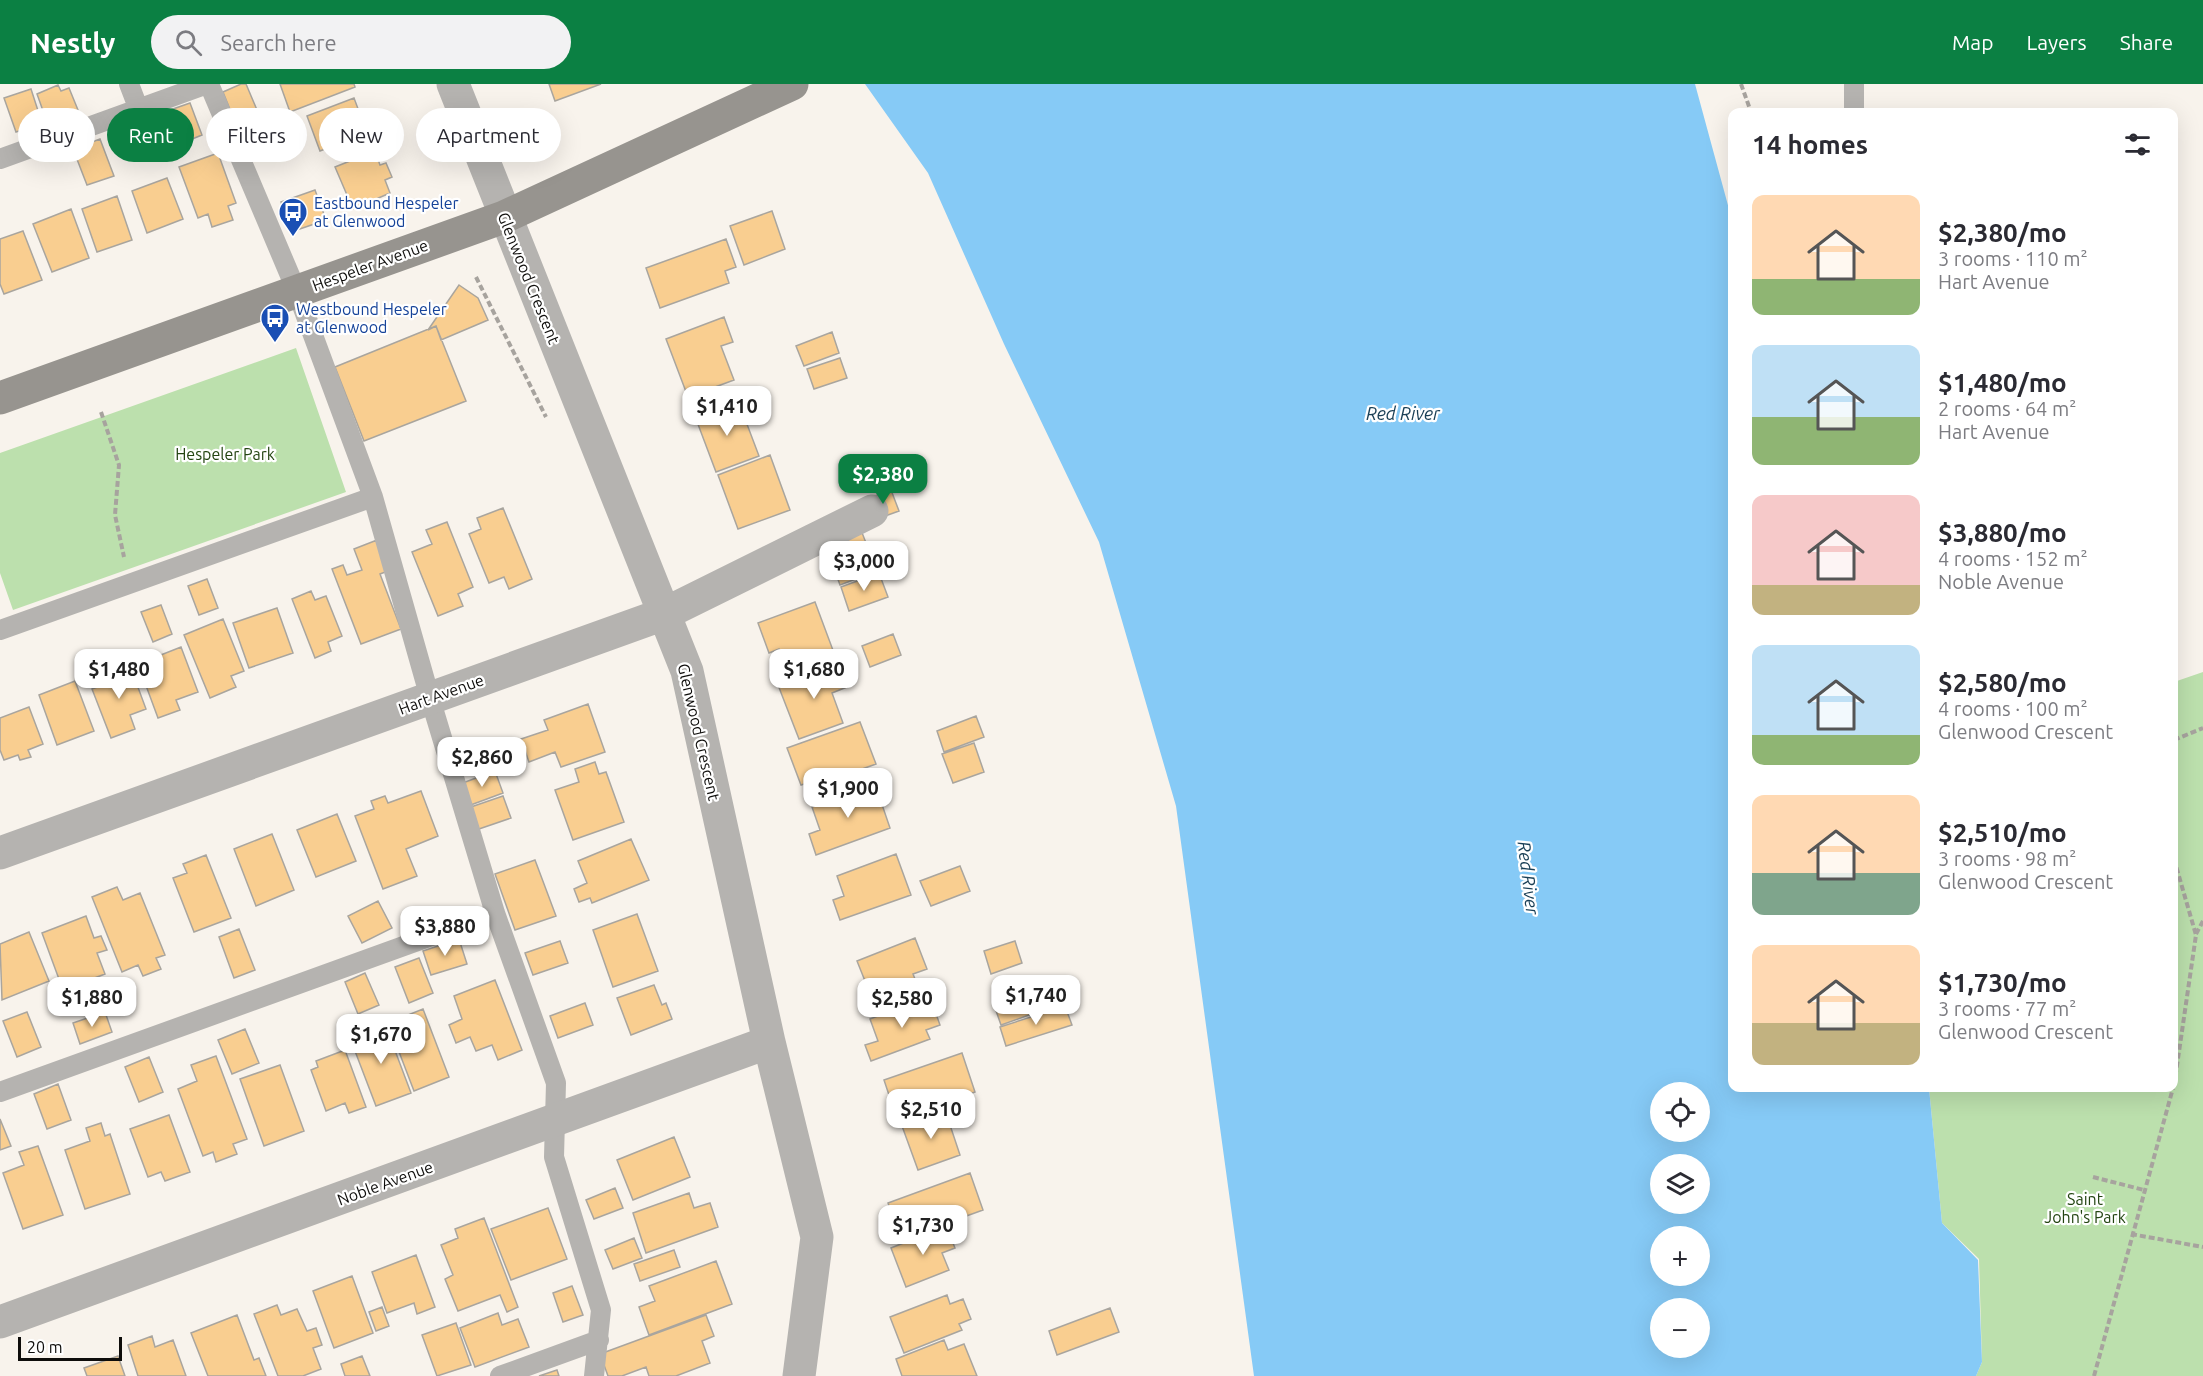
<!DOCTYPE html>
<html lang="en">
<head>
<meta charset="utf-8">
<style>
	:root { --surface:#fff; --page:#f2f2f3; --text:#2b2b33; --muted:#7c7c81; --accent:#0b8043 }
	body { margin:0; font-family:Ubuntu,sans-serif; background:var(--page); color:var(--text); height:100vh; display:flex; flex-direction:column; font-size:22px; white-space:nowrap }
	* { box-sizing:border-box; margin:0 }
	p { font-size:20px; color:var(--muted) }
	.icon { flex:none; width:33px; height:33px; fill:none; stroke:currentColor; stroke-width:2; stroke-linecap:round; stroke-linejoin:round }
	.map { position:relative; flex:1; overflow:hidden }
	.panel { position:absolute; left:1728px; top:24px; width:450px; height:984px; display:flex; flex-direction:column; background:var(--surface); border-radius:12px; box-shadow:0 6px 24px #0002 }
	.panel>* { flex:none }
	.hud { position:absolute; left:18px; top:24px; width:570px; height:54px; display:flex; gap:12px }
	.buttons { position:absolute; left:1650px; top:998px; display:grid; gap:12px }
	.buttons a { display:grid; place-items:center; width:60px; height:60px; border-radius:50%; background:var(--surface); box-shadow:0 6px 24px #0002; font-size:30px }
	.scale { position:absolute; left:18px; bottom:15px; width:104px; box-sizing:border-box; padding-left:6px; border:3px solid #0e0d0b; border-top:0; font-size:16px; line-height:21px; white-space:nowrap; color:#0e0d0b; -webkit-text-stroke:4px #fff; paint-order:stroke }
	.price { position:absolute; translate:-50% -51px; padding:0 14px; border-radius:12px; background:#fff; color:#222; font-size:20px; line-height:39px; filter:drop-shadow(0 2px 3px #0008) }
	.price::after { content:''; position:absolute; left:50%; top:36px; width:18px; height:14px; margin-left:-9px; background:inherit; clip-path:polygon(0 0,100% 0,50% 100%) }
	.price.current { background:var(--accent); color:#fff }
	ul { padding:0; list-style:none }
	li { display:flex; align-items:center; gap:18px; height:150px; padding:0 24px }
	li span { display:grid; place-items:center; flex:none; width:168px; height:120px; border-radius:12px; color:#555 }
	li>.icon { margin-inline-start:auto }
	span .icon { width:72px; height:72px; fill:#fffc; stroke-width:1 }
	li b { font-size:26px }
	h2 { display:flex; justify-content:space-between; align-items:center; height:72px; padding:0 24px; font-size:26px }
	.tag { padding:0 21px; border-radius:27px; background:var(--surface); box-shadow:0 6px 24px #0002; font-size:21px; line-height:54px }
	.tag.current { background:var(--accent); color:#fff }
	header { display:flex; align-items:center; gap:36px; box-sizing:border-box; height:84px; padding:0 30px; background:var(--accent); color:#fff }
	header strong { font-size:28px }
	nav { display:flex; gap:33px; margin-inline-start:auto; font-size:21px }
	.search { width:420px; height:54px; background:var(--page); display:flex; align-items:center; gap:15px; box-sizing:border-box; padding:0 21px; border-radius:33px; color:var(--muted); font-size:22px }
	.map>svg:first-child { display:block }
</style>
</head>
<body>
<header>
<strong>Nestly</strong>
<div class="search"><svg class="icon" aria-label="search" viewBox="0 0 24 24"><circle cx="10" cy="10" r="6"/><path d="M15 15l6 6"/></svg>Search here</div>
<nav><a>Map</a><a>Layers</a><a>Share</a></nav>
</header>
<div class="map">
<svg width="2203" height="1292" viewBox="0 0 2203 1292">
	<rect width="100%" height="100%" fill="#f8f3ec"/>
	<path fill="#bce0ad" d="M296,264L346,408L13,526L0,489V369Z
		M2203,588V1292H1976L1982,1278L1979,1175L1942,1139L1929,1004H2174V598Z"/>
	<path fill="#86caf6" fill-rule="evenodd" d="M865,0H1695L1732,136V1004H1929L1942,1139L1978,1176L1982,1278L1976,1292H1254L1176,722L1099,458L1004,260L928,89ZM1660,1008H1700V1047H1660ZM1660,1080H1700V1119H1660ZM1660,1152H1700V1191H1660ZM1660,1224H1700V1263H1660Z"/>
	<path fill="#f9ce90" stroke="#a9a59e" stroke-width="1.5" d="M241,0H246L260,33L237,43L223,8Z
		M280,0H354L355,3L290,28Z
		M549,0H601L555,17Z
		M58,1L61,7L69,4L78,26L47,38L37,10Z
		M31,5L42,39L16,48L4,14Z
		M354,14L367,49L320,67L307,32Z
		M190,19L202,51L165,66L153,32Z
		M146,35L159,67L142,74L129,41Z
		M267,44L268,74L247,76L246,45Z
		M100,55L114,92L87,101L73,65Z
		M375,67L380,81L386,79L392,93L385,96L390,109L353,125L335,83Z
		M218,69L236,119L228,122L233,136L212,143L208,130L198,134L179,83Z
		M167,94L183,135L147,149L132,107Z
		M315,106L326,136L291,148L281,118Z
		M117,112L132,156L97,168L82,125Z
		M71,125L89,174L52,188L33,140Z
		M772,127L785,165L744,181L730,142Z
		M23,147L42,196L4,210L0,200V155Z
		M726,155L736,183L725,187L729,199L660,224L646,184Z
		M459,201L478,214L488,236L441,256L436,242L428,246Z
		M724,233L733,258L721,262L734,296L688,313L666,255Z
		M436,242L466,317L364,357L335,283Z
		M832,248L839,269L804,282L796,262Z
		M840,274L847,294L814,305L807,285Z
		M739,319L759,372L716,388L696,335Z
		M770,371L790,426L738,445L718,391Z
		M891,406L899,427L874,436L867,415Z
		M503,424L532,495L509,505L504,493L489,499L469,450L481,445L477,434Z
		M447,438L473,503L458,510L463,522L438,532L412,468L432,460L426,446Z
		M859,441L877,487L840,501L824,456Z
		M377,456L388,487L380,490L401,545L361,560L332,485L343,481L347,491L362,486L354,465Z
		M879,489L888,513L849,527L841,503Z
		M207,495L218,524L199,531L188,502Z
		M311,507L315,516L326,512L342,552L328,558L331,567L315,574L292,515Z
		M815,518L834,569L787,586L779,565L769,569L758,539Z
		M161,521L172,550L153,558L141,528Z
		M277,524L293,569L249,584L233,539Z
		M223,535L244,587L231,592L236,603L210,614L184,551Z
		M893,550L901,571L870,583L862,562Z
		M181,563L198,608L176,616L180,626L158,634L138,580Z
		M129,579L146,625L130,631L135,645L111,654L92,605L111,598L107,587Z
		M838,579L847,603L832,609L843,639L799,655L778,601Z
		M75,597L94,647L57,661L39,611Z
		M588,620L605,668L561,683L555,668L529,678L521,655L548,646L544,636Z
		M29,623L43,660L28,666L31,673L20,676L18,671L4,676L0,666V634Z
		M976,632L984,653L944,668L937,647Z
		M860,638L876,680L815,702L814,697L801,701L787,664Z
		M974,659L984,688L953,699L942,670Z
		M595,678L599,690L606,688L624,738L573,756L555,706L579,698L575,685Z
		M495,687L503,709L468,722L460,700Z
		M875,700L890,744L816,771L809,750L820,746L812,723Z
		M421,707L438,752L406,765L417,792L383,805L355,732L374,725L371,717L385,712L388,719Z
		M503,712L511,734L476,746L468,724Z
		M337,730L356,777L316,793L297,746Z
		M272,750L294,806L256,822L234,765Z
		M631,755L649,796L592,819L590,814L579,818L574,805L587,799L578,777Z
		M896,770L911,811L840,836L833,816L844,812L837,792Z
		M206,771L231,834L194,848L173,794L187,789L183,780Z
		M535,776L556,832L515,846L495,790Z
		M960,782L970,807L931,822L920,797Z
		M117,803L123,816L140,809L165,871L156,874L161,885L143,892L138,881L122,888L92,813Z
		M378,817L392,844L362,859L348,832Z
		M637,830L658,887L613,903L593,846Z
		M86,832L94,854L101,852L107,866L97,869L105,890L63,906L42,849Z
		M239,845L255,886L234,894L219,853Z
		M29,848L49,897L2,916L0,860Z
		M915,854L927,885L913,890L917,900L873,917L857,877Z
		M459,855L467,880L431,891L423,867Z
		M560,857L568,879L533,891L525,869Z
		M1015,857L1022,879L991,890L984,867Z
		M419,874L433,909L409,919L395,883Z
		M365,889L379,921L358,930L345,898Z
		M1054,892L1063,919L1001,941L993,918L1030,905L1029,901Z
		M495,896L522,966L498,976L492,961L476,967L470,953L456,959L449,941L462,935L454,912Z
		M654,901L662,921L666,919L672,935L631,951L617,914Z
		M931,916L940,941L926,946L930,955L871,977L865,961L878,957L870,935L917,917L918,921Z
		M585,919L593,941L558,954L550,932Z
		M1065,922L1072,941L1006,962L1000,943Z
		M423,925L449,993L414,1007L388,939Z
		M27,928L41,963L17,973L3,937Z
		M105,928L112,948L80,960L73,939Z
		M385,940L411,1009L376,1022L350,954Z
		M245,945L259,979L232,990L218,956Z
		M345,966L366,1023L349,1029L345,1019L326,1027L311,986L318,983L316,977Z
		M962,969L975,1008L897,1035L884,996Z
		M216,972L247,1055L233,1060L237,1070L216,1078L213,1068L203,1072L178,1005L197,997L191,981Z
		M149,973L163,1008L139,1018L125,983Z
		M280,981L304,1047L264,1062L240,995Z
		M58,1000L71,1036L47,1045L34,1010Z
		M945,1026L960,1071L918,1086L902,1042Z
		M169,1031L190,1088L165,1097L161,1088L148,1093L130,1045Z
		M0,1035L11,1062L0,1066Z
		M101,1039L105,1052L110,1050L130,1110L85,1125L65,1066L90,1057L86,1044Z
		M674,1053L690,1093L633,1116L617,1076Z
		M38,1062L63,1131L23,1145L3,1089L24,1081L19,1068Z
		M970,1089L983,1126L900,1156L888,1119Z
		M615,1104L623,1124L594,1135L586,1116Z
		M689,1109L694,1124L710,1119L718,1143L646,1169L633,1129Z
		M548,1124L567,1175L511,1196L491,1145Z
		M484,1134L518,1223L507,1228L500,1211L458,1227L445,1195L453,1191L441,1161L458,1154L455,1145Z
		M946,1142L955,1164L942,1169L949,1186L906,1203L891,1164Z
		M634,1154L642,1174L613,1185L605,1166Z
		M674,1166L680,1183L640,1197L634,1180Z
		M416,1171L435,1223L417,1230L414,1219L387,1229L372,1188Z
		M716,1177L732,1220L649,1251L639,1223L655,1217L649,1202Z
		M352,1192L373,1249L334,1264L313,1207Z
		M572,1202L583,1231L563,1238L553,1209Z
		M947,1211L950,1220L963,1215L971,1235L959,1240L962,1246L904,1269L890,1233Z
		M277,1221L281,1231L297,1225L307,1247L316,1244L322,1261L313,1264L321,1285L303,1292H278L254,1230Z
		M382,1223L389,1242L376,1247L369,1228Z
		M1110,1224L1119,1248L1057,1271L1049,1247Z
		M498,1229L502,1241L518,1235L529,1263L475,1283L460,1244Z
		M237,1231L254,1276L259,1274L266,1292H208L191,1249Z
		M706,1231L714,1252L702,1257L710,1279L676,1292H649L646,1283L622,1292H608L600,1270Z
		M456,1239L471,1281L437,1292L422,1251Z
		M152,1252L155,1263L173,1256L186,1292H138L128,1261Z
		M944,1256L948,1266L964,1260L977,1292H902L896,1275Z
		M118,1272L125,1292H87L84,1284Z
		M362,1272L370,1292H345L341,1280Z
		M557,1286L559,1292H539Z"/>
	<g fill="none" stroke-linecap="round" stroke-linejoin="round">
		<path stroke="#a7a39e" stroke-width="4" stroke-dasharray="6 3" stroke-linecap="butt" d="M1741,0L1751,28
			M476,193L546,333
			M101,328L119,381L115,431L124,473
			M2174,656L2203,644
			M2174,775L2196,851L2174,1002
			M2196,850L2203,837
			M2093,1093L2144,1106
			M2131,1150L2203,1163
			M2094,1292L2173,1004"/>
		<path stroke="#b5b3b0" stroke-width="20" d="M129,0L139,26
			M209,0L297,208L373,413L430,614L495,829L556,999L554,1073L601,1226L594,1292
			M1854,28V0
			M0,75L207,0
			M0,546L373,413
			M0,1008L495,829
			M500,1292L599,1256"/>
		<path stroke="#b5b3b0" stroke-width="33" d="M453,0L687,587L769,958L817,1153L799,1292
			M0,769L664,530L872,427
			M0,1238L769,958"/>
		<path stroke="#97948f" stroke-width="33" d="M0,314L504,133L792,0"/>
	</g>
	<defs>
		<g id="bus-pin" transform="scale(1.5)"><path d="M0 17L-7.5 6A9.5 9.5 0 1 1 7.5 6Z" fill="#1a4fb4" stroke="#fff"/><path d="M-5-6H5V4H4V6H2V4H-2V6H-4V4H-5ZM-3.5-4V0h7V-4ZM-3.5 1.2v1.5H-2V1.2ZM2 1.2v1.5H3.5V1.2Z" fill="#fff"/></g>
	</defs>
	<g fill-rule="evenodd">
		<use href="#bus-pin" x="293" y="128"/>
		<use href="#bus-pin" x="275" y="234"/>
	</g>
	<g text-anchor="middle" stroke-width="4.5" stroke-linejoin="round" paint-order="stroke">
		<g font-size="16" fill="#164399" stroke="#fff" text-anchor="start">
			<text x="314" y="125">Eastbound Hespeler<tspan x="314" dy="18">at Glenwood</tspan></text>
			<text x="296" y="231">Westbound Hespeler<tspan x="296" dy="18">at Glenwood</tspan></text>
		</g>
		<g font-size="16" fill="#0e0d0b" stroke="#fff">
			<text transform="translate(370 181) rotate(-20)" y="6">Hespeler Avenue</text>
			<text transform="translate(529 194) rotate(68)" y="6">Glenwood Crescent</text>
			<text transform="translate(441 610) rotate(-20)" y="6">Hart Avenue</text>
			<text transform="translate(699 648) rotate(77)" y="6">Glenwood Crescent</text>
			<text transform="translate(385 1099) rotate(-20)" y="6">Noble Avenue</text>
		</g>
		<g font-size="16" fill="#234411" stroke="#fff">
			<text x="225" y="376">Hespeler Park</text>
			<text x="2085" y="1121">Saint<tspan x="2085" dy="18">John's Park</tspan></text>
		</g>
		<g font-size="18" font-style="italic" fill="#193f56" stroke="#fff">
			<text x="1403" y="336">Red River</text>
			<text transform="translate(1528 794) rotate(83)" y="6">Red River</text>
		</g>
	</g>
</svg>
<div class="buttons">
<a><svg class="icon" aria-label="locate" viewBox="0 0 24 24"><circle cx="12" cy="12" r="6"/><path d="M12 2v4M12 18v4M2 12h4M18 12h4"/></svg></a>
<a><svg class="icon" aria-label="layers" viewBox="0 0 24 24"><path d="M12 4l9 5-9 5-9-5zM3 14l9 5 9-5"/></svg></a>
<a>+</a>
<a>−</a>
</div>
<div class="scale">20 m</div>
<b class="price" style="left:727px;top:353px">$1,410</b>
<b class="price current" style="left:883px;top:421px">$2,380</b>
<b class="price" style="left:864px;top:508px">$3,000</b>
<b class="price" style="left:119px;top:616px">$1,480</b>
<b class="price" style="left:814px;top:616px">$1,680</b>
<b class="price" style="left:482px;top:704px">$2,860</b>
<b class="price" style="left:848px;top:735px">$1,900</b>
<b class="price" style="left:445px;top:873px">$3,880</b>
<b class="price" style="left:1036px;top:942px">$1,740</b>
<b class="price" style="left:92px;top:944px">$1,880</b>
<b class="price" style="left:902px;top:945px">$2,580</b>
<b class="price" style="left:381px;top:981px">$1,670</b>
<b class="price" style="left:931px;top:1056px">$2,510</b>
<b class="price" style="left:923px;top:1172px">$1,730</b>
<div class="hud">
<a class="tag">Buy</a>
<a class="tag current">Rent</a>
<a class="tag">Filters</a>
<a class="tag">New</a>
<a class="tag">Apartment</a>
</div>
<section class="panel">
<h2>14 homes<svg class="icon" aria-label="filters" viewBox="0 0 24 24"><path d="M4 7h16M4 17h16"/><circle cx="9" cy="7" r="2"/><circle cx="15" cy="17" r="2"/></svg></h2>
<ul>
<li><span style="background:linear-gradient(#ffd9b3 70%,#8fb573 0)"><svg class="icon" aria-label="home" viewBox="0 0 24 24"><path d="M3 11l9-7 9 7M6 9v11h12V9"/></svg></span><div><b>$2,380/mo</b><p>3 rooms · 110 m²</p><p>Hart Avenue</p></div></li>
<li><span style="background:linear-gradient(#bfe0f5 60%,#8fb573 0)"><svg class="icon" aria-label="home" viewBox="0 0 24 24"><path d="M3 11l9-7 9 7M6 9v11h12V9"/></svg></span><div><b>$1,480/mo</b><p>2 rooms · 64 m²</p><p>Hart Avenue</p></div></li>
<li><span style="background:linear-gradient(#f6c9c9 75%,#c2b280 0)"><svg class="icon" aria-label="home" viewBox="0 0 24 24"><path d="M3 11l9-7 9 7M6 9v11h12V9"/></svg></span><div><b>$3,880/mo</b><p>4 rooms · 152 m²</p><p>Noble Avenue</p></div></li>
<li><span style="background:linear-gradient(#bfe0f5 75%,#8fb573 0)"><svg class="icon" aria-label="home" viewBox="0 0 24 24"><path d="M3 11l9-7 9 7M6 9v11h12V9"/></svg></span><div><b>$2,580/mo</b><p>4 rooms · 100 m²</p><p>Glenwood Crescent</p></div></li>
<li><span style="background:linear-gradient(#ffd9b3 65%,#7fa58c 0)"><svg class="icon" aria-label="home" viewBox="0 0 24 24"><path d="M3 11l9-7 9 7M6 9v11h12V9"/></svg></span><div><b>$2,510/mo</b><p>3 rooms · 98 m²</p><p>Glenwood Crescent</p></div></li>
<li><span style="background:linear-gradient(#ffd9b3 65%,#c2b280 0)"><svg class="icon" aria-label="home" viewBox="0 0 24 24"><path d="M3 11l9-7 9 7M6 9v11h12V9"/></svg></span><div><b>$1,730/mo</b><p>3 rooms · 77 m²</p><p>Glenwood Crescent</p></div></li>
</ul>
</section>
</div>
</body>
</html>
